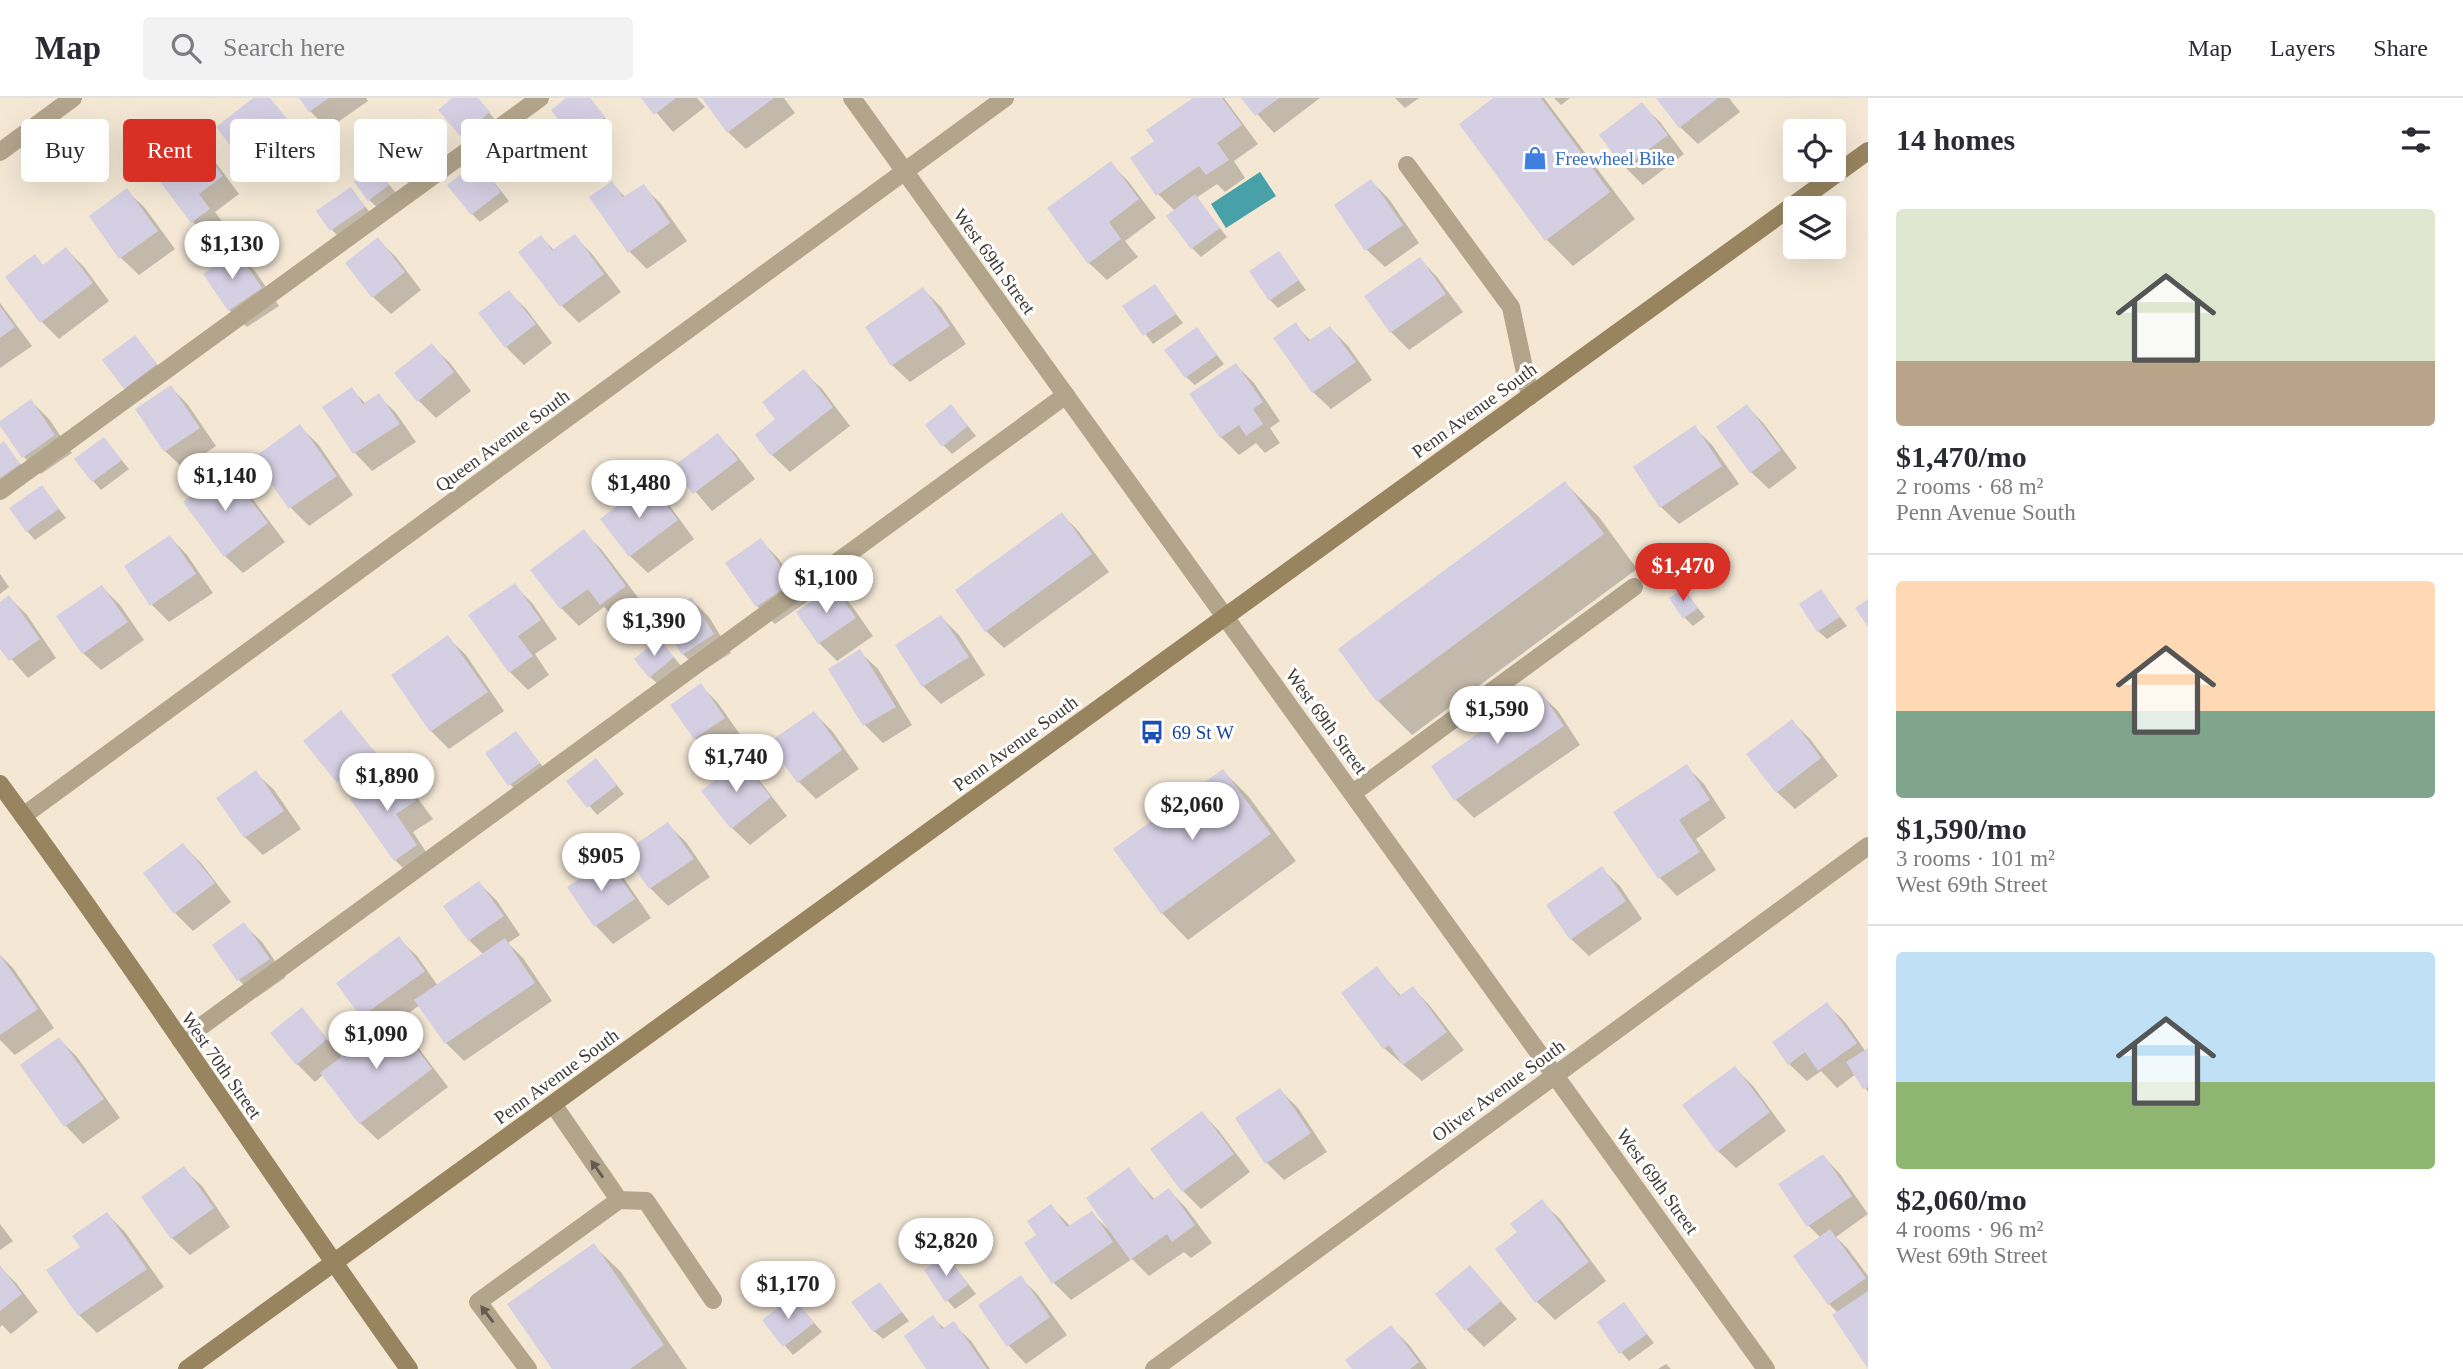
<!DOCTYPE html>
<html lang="en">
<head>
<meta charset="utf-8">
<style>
	:root { --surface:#fff; --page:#f2f2f3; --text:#2b2b33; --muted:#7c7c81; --line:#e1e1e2; --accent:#d93025 }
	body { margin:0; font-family:Georgia,serif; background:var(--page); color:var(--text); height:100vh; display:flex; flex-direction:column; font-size:26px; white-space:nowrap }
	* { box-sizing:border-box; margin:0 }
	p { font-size:23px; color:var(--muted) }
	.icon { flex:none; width:38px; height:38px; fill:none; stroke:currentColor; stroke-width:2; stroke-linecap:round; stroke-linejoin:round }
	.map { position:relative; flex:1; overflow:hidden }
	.side { display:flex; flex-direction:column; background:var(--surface); width:595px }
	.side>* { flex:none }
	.banner { position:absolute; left:21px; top:21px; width:665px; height:63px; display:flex; gap:14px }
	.tools { position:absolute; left:1783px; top:21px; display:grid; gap:14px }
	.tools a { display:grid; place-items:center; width:63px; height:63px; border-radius:7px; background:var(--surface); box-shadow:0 7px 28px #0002; font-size:35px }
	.price { position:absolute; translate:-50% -60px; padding:0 16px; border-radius:24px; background:#fff; color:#222; font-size:23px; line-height:46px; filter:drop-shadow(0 2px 4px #0008) }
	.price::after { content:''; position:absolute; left:50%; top:42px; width:21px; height:16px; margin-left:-10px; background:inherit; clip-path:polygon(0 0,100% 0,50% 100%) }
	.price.active { background:var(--accent); color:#fff }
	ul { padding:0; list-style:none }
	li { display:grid; align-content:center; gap:14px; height:371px; padding:0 28px }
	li+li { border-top:2px solid var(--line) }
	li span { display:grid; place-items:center; height:217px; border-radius:7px; color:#555 }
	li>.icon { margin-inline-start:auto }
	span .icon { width:126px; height:126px; fill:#fffc; stroke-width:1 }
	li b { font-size:30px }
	h2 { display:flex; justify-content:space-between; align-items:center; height:84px; padding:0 28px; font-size:30px }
	.pill { padding:0 24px; border-radius:7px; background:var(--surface); box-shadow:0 7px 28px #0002; font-size:24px; line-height:63px }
	.pill.active { background:var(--accent); color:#fff }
	header { display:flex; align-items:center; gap:42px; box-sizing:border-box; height:98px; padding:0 35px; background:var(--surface); border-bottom:2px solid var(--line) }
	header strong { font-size:33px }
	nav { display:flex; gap:38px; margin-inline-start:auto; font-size:24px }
	.search { width:490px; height:63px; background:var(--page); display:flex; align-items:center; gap:18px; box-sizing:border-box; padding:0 24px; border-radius:7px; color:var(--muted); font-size:26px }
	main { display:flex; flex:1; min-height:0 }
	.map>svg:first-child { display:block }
</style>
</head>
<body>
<header>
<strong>Map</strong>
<div class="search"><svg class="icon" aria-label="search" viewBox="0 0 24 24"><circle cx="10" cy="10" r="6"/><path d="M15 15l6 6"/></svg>Search here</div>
<nav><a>Map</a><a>Layers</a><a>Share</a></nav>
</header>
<main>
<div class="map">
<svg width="1868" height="1271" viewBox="0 0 1868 1271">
	<rect width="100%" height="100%" fill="#f4e8d5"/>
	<path fill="#48a0a9" d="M1260,74L1276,98L1226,130L1211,106Z"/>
	<path fill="#0003" d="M256,0H269L307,45L262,80L244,62Z
		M301,0H366L368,3L328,31L310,13Z
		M454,0H477L497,24L471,47L441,12Z
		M569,0H590L612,29L584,50L576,42Z
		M644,0H697L705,9L673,34Z
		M704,0H784L795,15L746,51L728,34Z
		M1196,0H1224L1258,46L1234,63L1245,80L1225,94L1217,86L1196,100L1227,139L1201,159L1192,150L1175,113L1158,96L1156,43Z
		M1243,0H1320L1274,35Z
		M1395,0H1419L1405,10Z
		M1496,0H1544L1635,121L1573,168L1547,142Z
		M1554,0H1570L1561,7Z
		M1659,0H1729L1740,14L1698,46L1680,29Z
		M1642,7L1660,24L1684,56L1643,87L1625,69L1602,38Z
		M195,43L213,61L239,96L215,114L227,130L211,142L193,124L155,74Z
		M1110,65L1128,83L1156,120L1125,143L1138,159L1107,182L1089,165Z
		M375,70L397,96L378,110L369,102Z
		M486,74L509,103L480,124L472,116Z
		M1371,83L1389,101L1419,145L1385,169L1367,152Z
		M612,85L626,100L643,88L661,106L687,143L647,171L629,153Z
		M351,91L373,118L340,140L332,132Z
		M127,93L145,110L175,151L139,177L121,160Z
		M574,138L592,156L621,194L579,225L561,207L541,139L555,153Z
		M378,142L396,159L421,192L391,216L373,199Z
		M66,151L84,169L109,203L59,241L41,223L35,159L44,168Z
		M237,155L255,173L279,208L247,229L229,212Z
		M1279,155L1306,192L1278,210L1270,202Z
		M1420,161L1437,179L1463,214L1409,252L1391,234Z
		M1155,188L1183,225L1153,246L1125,209Z
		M923,191L941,209L966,246L910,284L892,267Z
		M509,194L527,212L552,245L524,267L506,249Z
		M0,205L32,248L0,270Z
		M1295,227L1311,243L1330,230L1348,248L1372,282L1331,311L1313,294Z
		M1197,231L1224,266L1195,287L1186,279Z
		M135,239L164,275L134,298L125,290Z
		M432,248L450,265L471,293L436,320L418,302Z
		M1236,267L1254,285L1280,323L1270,330L1280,345L1265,355L1256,345L1239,357L1221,339L1192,297Z
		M804,274L822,291L850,328L790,374L772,357L777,321Z
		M171,289L188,307L216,348L183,370L165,353Z
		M351,291L366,306L379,298L396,315L416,344L372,373L355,355L324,310Z
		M31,303L49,321L72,355L41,376L24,359L0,325Z
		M1747,308L1764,326L1797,370L1769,391L1751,374Z
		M959,317L976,338L952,356L943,347Z
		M300,329L318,346L353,397L309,428L291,410L256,360Z
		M1695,330L1712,347L1739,386L1679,426L1661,409Z
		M718,338L735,355L755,381L712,413L675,370Z
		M104,341L129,371L101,392L93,383Z
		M4,345L27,375L0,394V348Z
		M227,373L245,391L285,444L243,475L225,458Z
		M1565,385L1599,419L1637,471L1412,637L1378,603Z
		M649,386L667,404L694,441L648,475L630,458Z
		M42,389L66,420L35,442L27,433Z
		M1062,416L1079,434L1109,474L1004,550L986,533Z
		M583,434L601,451L643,506L619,524L604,509L579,528L561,510L532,473Z
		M170,439L187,457L213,495L169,524L152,507Z
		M761,443L778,460L808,503L775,526L757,508Z
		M0,476L9,489L0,496Z
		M514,487L532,505L557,541L535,556L549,577L528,592L510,574Z
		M102,489L120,507L144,542L101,572L83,555Z
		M834,490L852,508L873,538L837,563L819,545Z
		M1684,492L1705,519L1693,528L1684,519Z
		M1820,493L1847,528L1827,541L1818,533Z
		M9,499L27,517L56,560L28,580L0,548V506Z
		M691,501L709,519L731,555L701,574L683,556Z
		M941,519L959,537L985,577L941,606L923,588Z
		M448,540L466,557L504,613L449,651L431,633Z
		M667,551L682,569L659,587L650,579Z
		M860,554L878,571L912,627L883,645L865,627L830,572Z
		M701,588L718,605L741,638L713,658L695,640Z
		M1540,596L1558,613L1580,647L1474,720L1456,702L1433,669Z
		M341,615L392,674L411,691L433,721L413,734L434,766L413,780L395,762L355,700L306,643Z
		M814,615L832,633L859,671L816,701L798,683Z
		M1792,623L1810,641L1838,678L1795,711L1777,694Z
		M516,635L547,674L518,695L510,686Z
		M741,664L759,682L787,718L750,747L732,730Z
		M1686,668L1704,686L1726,720L1696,741L1716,772L1677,798L1660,780Z
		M604,671L624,696L597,717L569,683Z
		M1223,673L1249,699L1296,763L1188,842L1162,815Z
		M256,675L274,692L301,731L263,757L245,739L219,700Z
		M668,727L686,744L710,779L668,808L650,790L627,755Z
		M183,747L201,765L231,804L193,833L175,815Z
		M608,764L625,782L651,820L613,846L596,828Z
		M1602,771L1620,788L1642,821L1589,858L1571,841Z
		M479,785L497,803L520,837L508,845L523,860L552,903L464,963L446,945L420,907L396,924L411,940L448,989L378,1042L360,1025L324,976L315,984L297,966L302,912L343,960L378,934L362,918L399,841L417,858L438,888L484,857L469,842Z
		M244,827L262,844L286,879L256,900L239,882L215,847Z
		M0,857L13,870L54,930L15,957L0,942Z
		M1377,871L1402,899L1413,890L1430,908L1464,952L1422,983L1384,950L1344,895Z
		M1827,906L1845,924L1866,954L1868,952V994L1856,976L1837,990L1821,973L1807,983L1789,966Z
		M59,941L77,959L120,1020L83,1046L66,1028L22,967Z
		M1735,970L1753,988L1786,1033L1736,1070L1718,1053Z
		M1280,992L1298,1010L1327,1054L1284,1082L1266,1064Z
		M1202,1015L1219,1033L1250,1074L1201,1111L1183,1093Z
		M1823,1058L1840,1076L1868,1116L1836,1139L1848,1151L1868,1178V1268L1838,1215L1829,1206L1821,1140L1808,1127Z
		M184,1071L202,1088L230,1129L190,1157L172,1140Z
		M1129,1072L1155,1102L1169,1092L1186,1110L1212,1145L1191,1160L1184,1154L1149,1178L1132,1161L1071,1202L1054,1185L1039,1137L1051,1108L1071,1129L1091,1115L1108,1131Z
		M1542,1104L1560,1121L1606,1183L1555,1222L1537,1204L1497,1152L1519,1135Z
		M107,1116L125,1134L164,1189L97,1235L79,1217L48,1173L83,1150Z
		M0,1126L13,1143L0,1152Z
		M594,1148L621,1174L687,1271H554Z
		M947,1159L976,1196L955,1211L947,1202Z
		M0,1169L16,1185L38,1214L11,1236L2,1227L0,1229Z
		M1470,1169L1517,1221L1484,1249L1466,1231Z
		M1020,1179L1038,1197L1067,1237L1026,1266L1009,1248L980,1207Z
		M880,1186L909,1223L883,1241L874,1233Z
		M793,1200L822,1234L793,1257L764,1223Z
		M1624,1207L1654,1245L1629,1263L1621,1254Z
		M933,1220L945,1231L953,1226L971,1243L990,1271H929Z
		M1391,1229L1409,1247L1427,1271H1354Z
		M1666,1266L1671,1271H1658Z"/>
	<path fill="#d4cfe3" d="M253,0H270L291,26L243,64L216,29Z
		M299,0H329L309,14Z
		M452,0H478L490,14L461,39L438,12Z
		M566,0H590L605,19L575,43L551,12Z
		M641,0H676L654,17Z
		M702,0H774L727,35Z
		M1193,0H1222L1242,27L1217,45L1229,62L1206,77L1199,68L1156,98L1130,60L1154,43L1146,32Z
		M1241,0H1279L1255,18Z
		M1493,0H1541L1610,94L1545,143L1459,26Z
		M1656,0H1718L1679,30Z
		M1642,4L1668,37L1624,70L1599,37Z
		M195,41L223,78L199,96L210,111L191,125L152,73Z
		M478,63L501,94L471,117L447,87Z
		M1111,63L1139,101L1109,124L1121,141L1088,166L1047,110Z
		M375,68L389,87L368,103L354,84Z
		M1371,81L1403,127L1365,153L1334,107Z
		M612,83L623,99L644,86L670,125L628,155L589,99Z
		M351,89L365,109L330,133L316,113Z
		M127,90L158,133L119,161L89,118Z
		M1195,96L1220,130L1191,151L1166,118Z
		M575,136L604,176L560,209L518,154L541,137L552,152Z
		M378,139L405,174L372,200L345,165Z
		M66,149L93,185L40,225L5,179L35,156L43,167Z
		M237,153L262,190L228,213L203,176Z
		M1279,153L1299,182L1269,203L1249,173Z
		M1420,159L1446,196L1390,235L1364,198Z
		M1155,186L1176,216L1143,238L1122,208Z
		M923,189L950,228L891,268L865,229Z
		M509,192L536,226L505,250L478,215Z
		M0,208L15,229L0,240Z
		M1296,224L1308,243L1330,228L1356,264L1312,295L1273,240Z
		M1197,229L1217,257L1185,280L1164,252Z
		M135,237L157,266L124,291L102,262Z
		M432,245L454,274L417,304L394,275Z
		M1236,265L1263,304L1253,311L1263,326L1246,338L1239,327L1220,340L1189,296Z
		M804,271L833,309L771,358L755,337L775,321L762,304Z
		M171,287L200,330L164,354L135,311Z
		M352,289L363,306L379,295L400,326L353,356L322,309Z
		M31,301L55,337L22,360L0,328V323Z
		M951,306L968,328L942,349L925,327Z
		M1747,306L1781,352L1750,375L1716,329Z
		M300,326L337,378L289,411L253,360Z
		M1695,327L1722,368L1660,410L1633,369Z
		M718,335L738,362L693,396L672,369Z
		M104,339L122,362L92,384L74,361Z
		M4,343L20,366L0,380V346Z
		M227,371L268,425L224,459L183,404Z
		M1565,383L1604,436L1377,604L1338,551Z
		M649,384L678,422L629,459L600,421Z
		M42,387L59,411L26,434L9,410Z
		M1062,414L1092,456L985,534L955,492Z
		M584,431L626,488L600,507L588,491L560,511L530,472Z
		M170,437L196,476L150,508L124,468Z
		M761,440L792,485L756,509L725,465Z
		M515,485L541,522L518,538L533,558L509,575L468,517Z
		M102,487L128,524L82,556L56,518Z
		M834,488L856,520L818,546L796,514Z
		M1684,490L1698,510L1683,521L1669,500Z
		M1821,491L1840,519L1817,534L1799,506Z
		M9,497L40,541L9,563L0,551V504Z
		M691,499L714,536L682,557L658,520Z
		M1868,501V529L1855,510Z
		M941,517L969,559L922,589L895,547Z
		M448,537L488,594L430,634L391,577Z
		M659,540L674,559L649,580L634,561Z
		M860,551L896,609L863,628L828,571Z
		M701,585L725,620L694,641L670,607Z
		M1540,593L1564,628L1454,703L1431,668Z
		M341,612L375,654L337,685L303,643Z
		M814,613L842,652L797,685L769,644Z
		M1792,621L1821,660L1776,695L1746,656Z
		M516,633L540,665L508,688L485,655Z
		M596,660L617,687L587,710L566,683Z
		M741,662L771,699L731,731L701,693Z
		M1687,666L1710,702L1679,722L1700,754L1658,781L1613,714Z
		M394,671L416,703L396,716L417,747L394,763L350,701Z
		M1223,671L1271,736L1161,816L1113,751Z
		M256,672L284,713L244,740L216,700Z
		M668,724L694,761L649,791L624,754Z
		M183,745L215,785L174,816L143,775Z
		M608,762L635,801L594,829L567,789Z
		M1602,768L1626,803L1570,842L1546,807Z
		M479,783L504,818L468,843L443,808Z
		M244,824L270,861L237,883L212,847Z
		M399,838L425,873L361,919L336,885Z
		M505,840L535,885L445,946L414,902Z
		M0,857L38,911L0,937Z
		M1377,868L1399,898L1413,888L1447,934L1403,967L1389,947L1383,951L1341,895Z
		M1827,904L1857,945L1818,973L1805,954L1788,967L1772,944Z
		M302,909L327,941L296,967L270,935Z
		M393,920L432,971L359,1026L320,975Z
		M59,939L104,1001L64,1029L20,967Z
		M1868,950V989L1863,991L1846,964Z
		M1735,968L1770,1014L1717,1054L1682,1007Z
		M1280,990L1311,1035L1265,1066L1235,1020Z
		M1202,1013L1234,1056L1182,1094L1150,1051Z
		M1823,1056L1852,1098L1807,1129L1778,1086Z
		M184,1068L214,1110L171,1141L141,1099Z
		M1129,1069L1152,1102L1169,1090L1195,1127L1172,1144L1167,1136L1130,1162L1086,1100Z
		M1542,1101L1589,1164L1535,1205L1495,1151L1517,1134L1510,1126Z
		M1051,1106L1067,1129L1092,1113L1113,1144L1052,1186L1024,1145L1036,1137L1027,1123Z
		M107,1114L147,1171L78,1218L46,1172L80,1149L72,1138Z
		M1830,1131L1866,1180L1828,1207L1793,1158Z
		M594,1145L664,1247L630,1271H552L507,1206Z
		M947,1157L968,1187L945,1204L924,1172Z
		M0,1167L22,1196L0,1213Z
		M1470,1167L1501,1203L1465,1233L1435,1196Z
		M1021,1177L1050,1219L1007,1249L978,1207Z
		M880,1184L902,1214L873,1234L851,1204Z
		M1868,1193V1271L1832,1217Z
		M793,1198L814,1225L783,1249L762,1222Z
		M1624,1204L1647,1236L1619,1256L1597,1224Z
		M933,1217L942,1231L954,1223L987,1271H926L904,1238Z
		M1391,1227L1419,1264L1410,1271H1352L1345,1262Z"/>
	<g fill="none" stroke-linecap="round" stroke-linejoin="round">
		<path stroke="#b3a58c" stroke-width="18" d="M1407,67L1511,209L1530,298
			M0,393L540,0
			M1353,695L1634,489
			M181,943L1066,297
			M619,1102L646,1103L713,1202
			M528,1271L478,1204L619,1102L553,1006"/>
		<path stroke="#b3a58c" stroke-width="18" d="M852,0L1766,1271
			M0,54L73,0
			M23,718L1005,0
			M1154,1271L1868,748"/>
		<path stroke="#98845f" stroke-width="18" d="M0,686C141,878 271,1078 409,1271
			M187,1271L1868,53"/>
	</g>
	<defs><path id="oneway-solid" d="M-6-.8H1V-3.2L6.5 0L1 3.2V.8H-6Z" transform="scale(1.75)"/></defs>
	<g fill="#635c4f">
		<use href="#oneway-solid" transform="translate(597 1071) rotate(-125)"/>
		<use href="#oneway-solid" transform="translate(487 1216) rotate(-127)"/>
	</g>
	<defs>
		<g id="shop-bare" transform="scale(1.89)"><path d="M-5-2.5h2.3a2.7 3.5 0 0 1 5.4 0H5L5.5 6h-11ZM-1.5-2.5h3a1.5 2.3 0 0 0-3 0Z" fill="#3f7fe0" stroke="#fff" stroke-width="2.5" paint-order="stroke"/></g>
		<g id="bus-bare" transform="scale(1.89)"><path d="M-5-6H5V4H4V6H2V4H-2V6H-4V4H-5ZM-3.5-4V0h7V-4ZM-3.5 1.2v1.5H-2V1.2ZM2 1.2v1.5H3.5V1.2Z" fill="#1a4fb4" stroke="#fff" stroke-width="2.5" paint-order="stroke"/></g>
	</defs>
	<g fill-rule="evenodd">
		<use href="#shop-bare" x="1535" y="60"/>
		<use href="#bus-bare" x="1152" y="634"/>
	</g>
	<g text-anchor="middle" stroke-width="6" stroke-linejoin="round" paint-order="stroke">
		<g font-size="19" fill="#366cbe" stroke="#fff" text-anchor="start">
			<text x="1555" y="67">Freewheel Bike</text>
		</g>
		<g font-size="19" fill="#413c35" stroke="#fff">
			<text transform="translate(995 163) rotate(54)" y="7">West 69th Street</text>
			<text transform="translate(1474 312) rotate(-36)" y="7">Penn Avenue South</text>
			<text transform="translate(502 342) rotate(-36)" y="7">Queen Avenue South</text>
			<text transform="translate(1327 623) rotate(54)" y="7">West 69th Street</text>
			<text transform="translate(1015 645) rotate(-36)" y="7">Penn Avenue South</text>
			<text transform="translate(222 967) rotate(55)" y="7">West 70th Street</text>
			<text transform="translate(556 978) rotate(-36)" y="7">Penn Avenue South</text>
			<text transform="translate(1498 992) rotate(-36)" y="7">Oliver Avenue South</text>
			<text transform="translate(1658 1083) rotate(54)" y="7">West 69th Street</text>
		</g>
		<g font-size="19" fill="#164399" stroke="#fff" text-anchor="start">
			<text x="1172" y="641">69 St W</text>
		</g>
	</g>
</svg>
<div class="tools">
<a><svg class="icon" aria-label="locate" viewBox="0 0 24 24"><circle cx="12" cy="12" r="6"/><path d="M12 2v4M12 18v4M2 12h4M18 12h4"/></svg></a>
<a><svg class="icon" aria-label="layers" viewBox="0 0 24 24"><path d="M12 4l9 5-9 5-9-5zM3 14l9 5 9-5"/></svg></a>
</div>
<b class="price" style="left:232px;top:183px">$1,130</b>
<b class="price" style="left:225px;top:415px">$1,140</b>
<b class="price" style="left:639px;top:422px">$1,480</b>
<b class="price active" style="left:1683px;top:505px">$1,470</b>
<b class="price" style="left:826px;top:517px">$1,100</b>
<b class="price" style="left:654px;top:560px">$1,390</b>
<b class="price" style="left:1497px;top:648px">$1,590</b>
<b class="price" style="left:736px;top:696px">$1,740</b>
<b class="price" style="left:387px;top:715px">$1,890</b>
<b class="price" style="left:1192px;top:744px">$2,060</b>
<b class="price" style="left:601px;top:795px">$905</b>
<b class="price" style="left:376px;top:973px">$1,090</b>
<b class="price" style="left:946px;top:1180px">$2,820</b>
<b class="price" style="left:788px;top:1223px">$1,170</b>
<div class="banner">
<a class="pill">Buy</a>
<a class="pill active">Rent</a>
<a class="pill">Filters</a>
<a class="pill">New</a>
<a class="pill">Apartment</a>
</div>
</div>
<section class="side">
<h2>14 homes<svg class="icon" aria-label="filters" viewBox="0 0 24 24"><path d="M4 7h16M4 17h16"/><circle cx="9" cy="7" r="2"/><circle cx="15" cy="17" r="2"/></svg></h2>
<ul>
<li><span style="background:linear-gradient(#dfe7d0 70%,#b9a48a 0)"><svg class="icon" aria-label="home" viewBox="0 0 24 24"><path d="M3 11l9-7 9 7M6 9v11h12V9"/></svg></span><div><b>$1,470/mo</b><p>2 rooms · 68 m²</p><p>Penn Avenue South</p></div></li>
<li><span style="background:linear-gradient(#ffd9b3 60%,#7fa58c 0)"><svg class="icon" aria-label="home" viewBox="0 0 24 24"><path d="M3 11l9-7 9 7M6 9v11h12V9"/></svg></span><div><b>$1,590/mo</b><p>3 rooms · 101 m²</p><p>West 69th Street</p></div></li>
<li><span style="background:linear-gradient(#bfe0f5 60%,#8fb573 0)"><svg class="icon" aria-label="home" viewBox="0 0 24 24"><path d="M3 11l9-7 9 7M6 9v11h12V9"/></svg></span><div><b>$2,060/mo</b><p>4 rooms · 96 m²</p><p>West 69th Street</p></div></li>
</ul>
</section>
</main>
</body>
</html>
